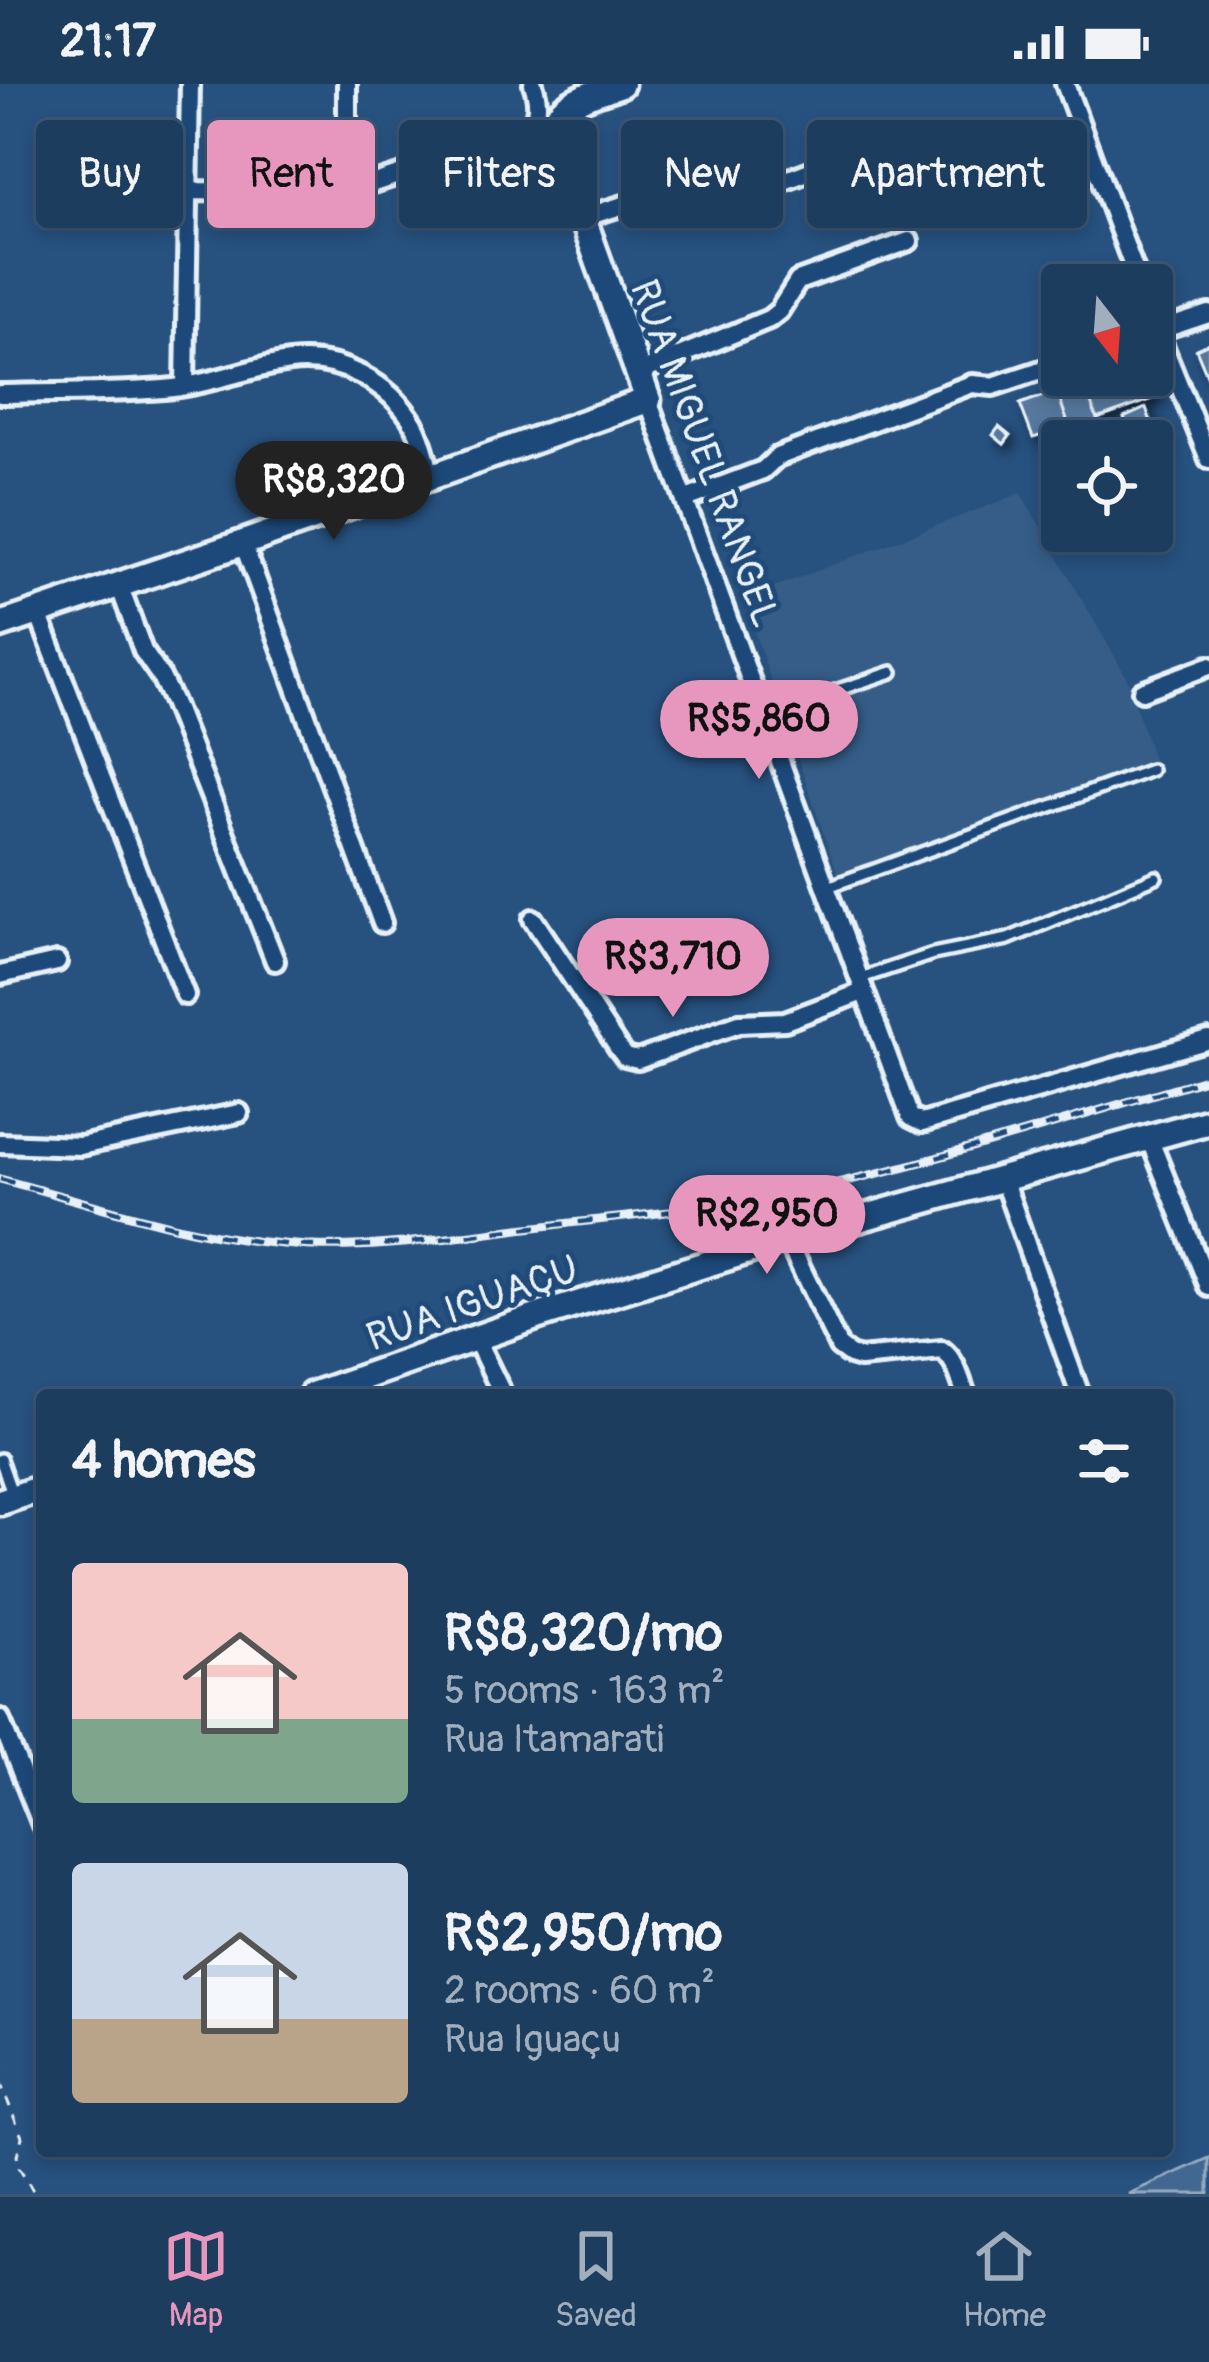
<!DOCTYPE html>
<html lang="en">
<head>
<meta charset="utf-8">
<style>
	:root { --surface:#1d3d5f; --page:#254465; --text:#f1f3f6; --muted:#a0aebd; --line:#3b5674; --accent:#e797bd }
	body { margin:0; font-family:Pangolin,sans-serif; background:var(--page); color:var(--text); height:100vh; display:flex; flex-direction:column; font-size:45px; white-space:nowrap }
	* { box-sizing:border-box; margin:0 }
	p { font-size:39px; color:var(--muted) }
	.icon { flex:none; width:66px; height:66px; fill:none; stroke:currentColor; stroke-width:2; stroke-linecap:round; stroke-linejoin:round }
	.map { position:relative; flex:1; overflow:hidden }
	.details { position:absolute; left:36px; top:1305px; width:1137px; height:768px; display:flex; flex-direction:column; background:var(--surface); border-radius:12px; box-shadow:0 6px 18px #0003,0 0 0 3px var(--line) }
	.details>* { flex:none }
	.hud { position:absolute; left:36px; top:36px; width:1137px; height:108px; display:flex; gap:24px }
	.needle { width:78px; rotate:163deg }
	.buttons { position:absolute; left:1041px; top:180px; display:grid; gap:24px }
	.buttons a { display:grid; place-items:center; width:132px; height:132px; border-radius:12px; background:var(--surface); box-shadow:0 6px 18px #0003,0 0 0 3px var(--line); font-size:60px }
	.price { position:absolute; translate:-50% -102px; padding:0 27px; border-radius:42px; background:var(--accent); color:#111; font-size:39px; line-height:78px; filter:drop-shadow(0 3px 6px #0008) }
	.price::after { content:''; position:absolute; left:50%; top:72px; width:36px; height:27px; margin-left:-18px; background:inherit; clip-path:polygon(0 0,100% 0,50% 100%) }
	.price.current { background:#222; color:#fff }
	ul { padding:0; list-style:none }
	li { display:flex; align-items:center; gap:36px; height:300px; padding:0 36px }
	li span { display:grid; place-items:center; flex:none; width:336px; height:240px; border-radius:12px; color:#555 }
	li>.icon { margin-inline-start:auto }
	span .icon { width:144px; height:144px; fill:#fffc; stroke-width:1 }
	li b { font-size:51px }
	h2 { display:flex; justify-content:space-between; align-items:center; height:144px; padding:0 36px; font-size:51px }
	.tag { padding:0 42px; border-radius:12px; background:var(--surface); box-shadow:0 6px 18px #0003,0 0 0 3px var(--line); font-size:42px; line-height:108px }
	.tag.current { background:var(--accent); color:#111 }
	.status { display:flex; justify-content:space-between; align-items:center; height:84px; padding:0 60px; background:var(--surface); direction:ltr }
	.status svg { height:33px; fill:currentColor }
	.dock { display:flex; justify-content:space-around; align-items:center; height:168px; border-top:3px solid var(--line); background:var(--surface); font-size:33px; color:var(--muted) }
	.dock a { display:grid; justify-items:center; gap:6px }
	.dock .current { color:var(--accent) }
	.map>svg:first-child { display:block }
</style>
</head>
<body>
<div class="status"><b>21:17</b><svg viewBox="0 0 49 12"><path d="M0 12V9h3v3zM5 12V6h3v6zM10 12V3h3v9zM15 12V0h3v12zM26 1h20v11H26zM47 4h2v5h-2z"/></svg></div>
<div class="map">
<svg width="1209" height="2110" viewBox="0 0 1209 2110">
	<defs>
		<filter id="shadow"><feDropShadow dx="5.5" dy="5.5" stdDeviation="6" flood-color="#0009"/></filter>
	</defs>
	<rect width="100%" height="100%" fill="#27517f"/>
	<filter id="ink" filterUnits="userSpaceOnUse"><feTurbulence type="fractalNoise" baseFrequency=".00833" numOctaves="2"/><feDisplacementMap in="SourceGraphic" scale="24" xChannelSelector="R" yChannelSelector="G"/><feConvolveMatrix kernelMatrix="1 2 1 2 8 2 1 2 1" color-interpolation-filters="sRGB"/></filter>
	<g filter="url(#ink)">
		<path fill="#355d88" d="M1021,409L1126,592L1154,678L840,797L743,515Z"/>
		<path fill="#436891" stroke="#96acc4" stroke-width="3" d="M1209,2074V2110H1128Z"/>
		<path fill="#57789d" stroke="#e8f1f8" stroke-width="3" filter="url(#shadow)" d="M1209,259V296L1196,265Z
			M1100,291H1146L1156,314L1097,335L1083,297Z
			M1083,297L1097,335L1105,357H1074L1057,307Z
			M1057,307L1069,343L1033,354L1020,320Z
			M1146,324L1162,368L1152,372V357H1133L1124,334Z
			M999,343L1010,352L1004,360L993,351Z"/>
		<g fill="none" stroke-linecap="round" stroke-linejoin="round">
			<g stroke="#e8f1f8" stroke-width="18">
				<path id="lane" d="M763,631L892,588
					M825,804L1151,686
					M861,894L933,870L1008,855L1156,793
					M0,1375L12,1409"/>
			</g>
			<g stroke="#e8f1f8" stroke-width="26">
				<path id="street" d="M347,0V32L359,105
					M1065,0L1140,201
					M526,46C540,33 539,17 533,0
					M187,107L343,109L454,73L526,46
					M582,134L682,103L688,105L699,123L707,126L826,81
					M1152,234L1209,375
					M1152,249L1209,230
					M638,289L769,235L779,227L798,197L909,157
					M185,302L190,0
					M0,310C57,308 117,310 174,304C214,299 251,283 290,278C339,272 389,298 414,340C423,356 426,375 431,392
					M648,316L910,1033L922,1039L1209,956
					M686,415L763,386L777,373L972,300L993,302L1062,279
					M243,459L382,839
					M119,501L143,567L161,593L173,618L275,877
					M38,529L185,911
					M1142,607L1209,582
					M533,835L619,965L625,973L638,976L739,939L785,937L863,908
					M0,891L57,878
					M1149,1054L1209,1203
					M0,1059L80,1062L239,1029
					M1003,1095L1080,1311
					M787,1155L839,1263L850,1271L860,1274L942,1266C956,1276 960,1295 966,1311
					M475,1253L503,1311
					M0,1635L42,1741"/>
			</g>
			<g stroke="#e8f1f8" stroke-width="33">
				<path id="secondary" d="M0,541L243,459L648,316L552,48C555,16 595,10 621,0
					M312,1311L542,1231L787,1155L1209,1037
					M0,1418L42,1404"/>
			</g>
			<path stroke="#e8f1f8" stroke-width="3" stroke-dasharray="9 9" stroke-linecap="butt" d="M0,1975L3,1982L0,1990
				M0,1998L22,2053L17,2071L19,2083L35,2110"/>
			<use href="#lane" stroke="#1f4a7a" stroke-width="9"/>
			<use href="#street" stroke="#1f4a7a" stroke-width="16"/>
			<use href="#secondary" stroke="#1f4a7a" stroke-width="24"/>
			<g stroke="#e8f1f8" stroke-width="9">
				<path id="rail" d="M0,1095C94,1120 186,1152 283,1160C364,1168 446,1154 527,1144C620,1133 714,1125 806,1106C942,1077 1076,1032 1209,994"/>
			</g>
			<use href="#rail" stroke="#1f4a7a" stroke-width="4.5" stroke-dasharray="14" stroke-linecap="butt"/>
		</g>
	</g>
	<g text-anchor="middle" stroke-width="10" stroke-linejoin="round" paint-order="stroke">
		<g font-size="39" fill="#e8f1f8" stroke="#1f4a7a">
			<text transform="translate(706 369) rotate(70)" y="14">RUA MIGUEL RANGEL</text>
			<text transform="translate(472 1218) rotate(-19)" y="14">RUA IGUAÇU</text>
		</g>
	</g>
</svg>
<div class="buttons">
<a><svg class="needle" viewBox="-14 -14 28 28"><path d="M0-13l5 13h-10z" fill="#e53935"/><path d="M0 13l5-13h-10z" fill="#a0aebd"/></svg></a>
<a><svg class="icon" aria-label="locate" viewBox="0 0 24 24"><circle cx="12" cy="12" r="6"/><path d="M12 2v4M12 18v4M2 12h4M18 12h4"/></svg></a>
</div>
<b class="price current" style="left:334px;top:459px">R$8,320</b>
<b class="price" style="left:759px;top:698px">R$5,860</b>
<b class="price" style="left:673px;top:936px">R$3,710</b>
<b class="price" style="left:767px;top:1193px">R$2,950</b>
<div class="hud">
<a class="tag">Buy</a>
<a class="tag current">Rent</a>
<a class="tag">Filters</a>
<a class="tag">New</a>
<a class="tag">Apartment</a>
</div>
<section class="details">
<h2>4 homes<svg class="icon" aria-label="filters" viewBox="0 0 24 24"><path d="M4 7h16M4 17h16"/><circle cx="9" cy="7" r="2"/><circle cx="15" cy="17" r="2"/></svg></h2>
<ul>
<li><span style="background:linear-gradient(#f6c9c9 65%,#7fa58c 0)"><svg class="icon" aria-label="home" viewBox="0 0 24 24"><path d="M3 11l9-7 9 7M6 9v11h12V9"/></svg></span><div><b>R$8,320/mo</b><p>5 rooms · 163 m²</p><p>Rua Itamarati</p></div></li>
<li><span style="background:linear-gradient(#c9d6e8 65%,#b9a48a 0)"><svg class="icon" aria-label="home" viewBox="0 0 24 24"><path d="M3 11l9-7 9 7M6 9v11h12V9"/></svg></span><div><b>R$2,950/mo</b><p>2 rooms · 60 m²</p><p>Rua Iguaçu</p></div></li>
</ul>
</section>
</div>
<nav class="dock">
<a class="current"><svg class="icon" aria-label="map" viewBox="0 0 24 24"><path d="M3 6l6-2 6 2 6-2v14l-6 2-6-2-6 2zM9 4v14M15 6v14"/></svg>Map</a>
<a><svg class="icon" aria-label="saved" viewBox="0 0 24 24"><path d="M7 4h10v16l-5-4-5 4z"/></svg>Saved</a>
<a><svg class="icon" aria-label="home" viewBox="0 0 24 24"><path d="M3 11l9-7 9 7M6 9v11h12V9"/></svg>Home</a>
</nav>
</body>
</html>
